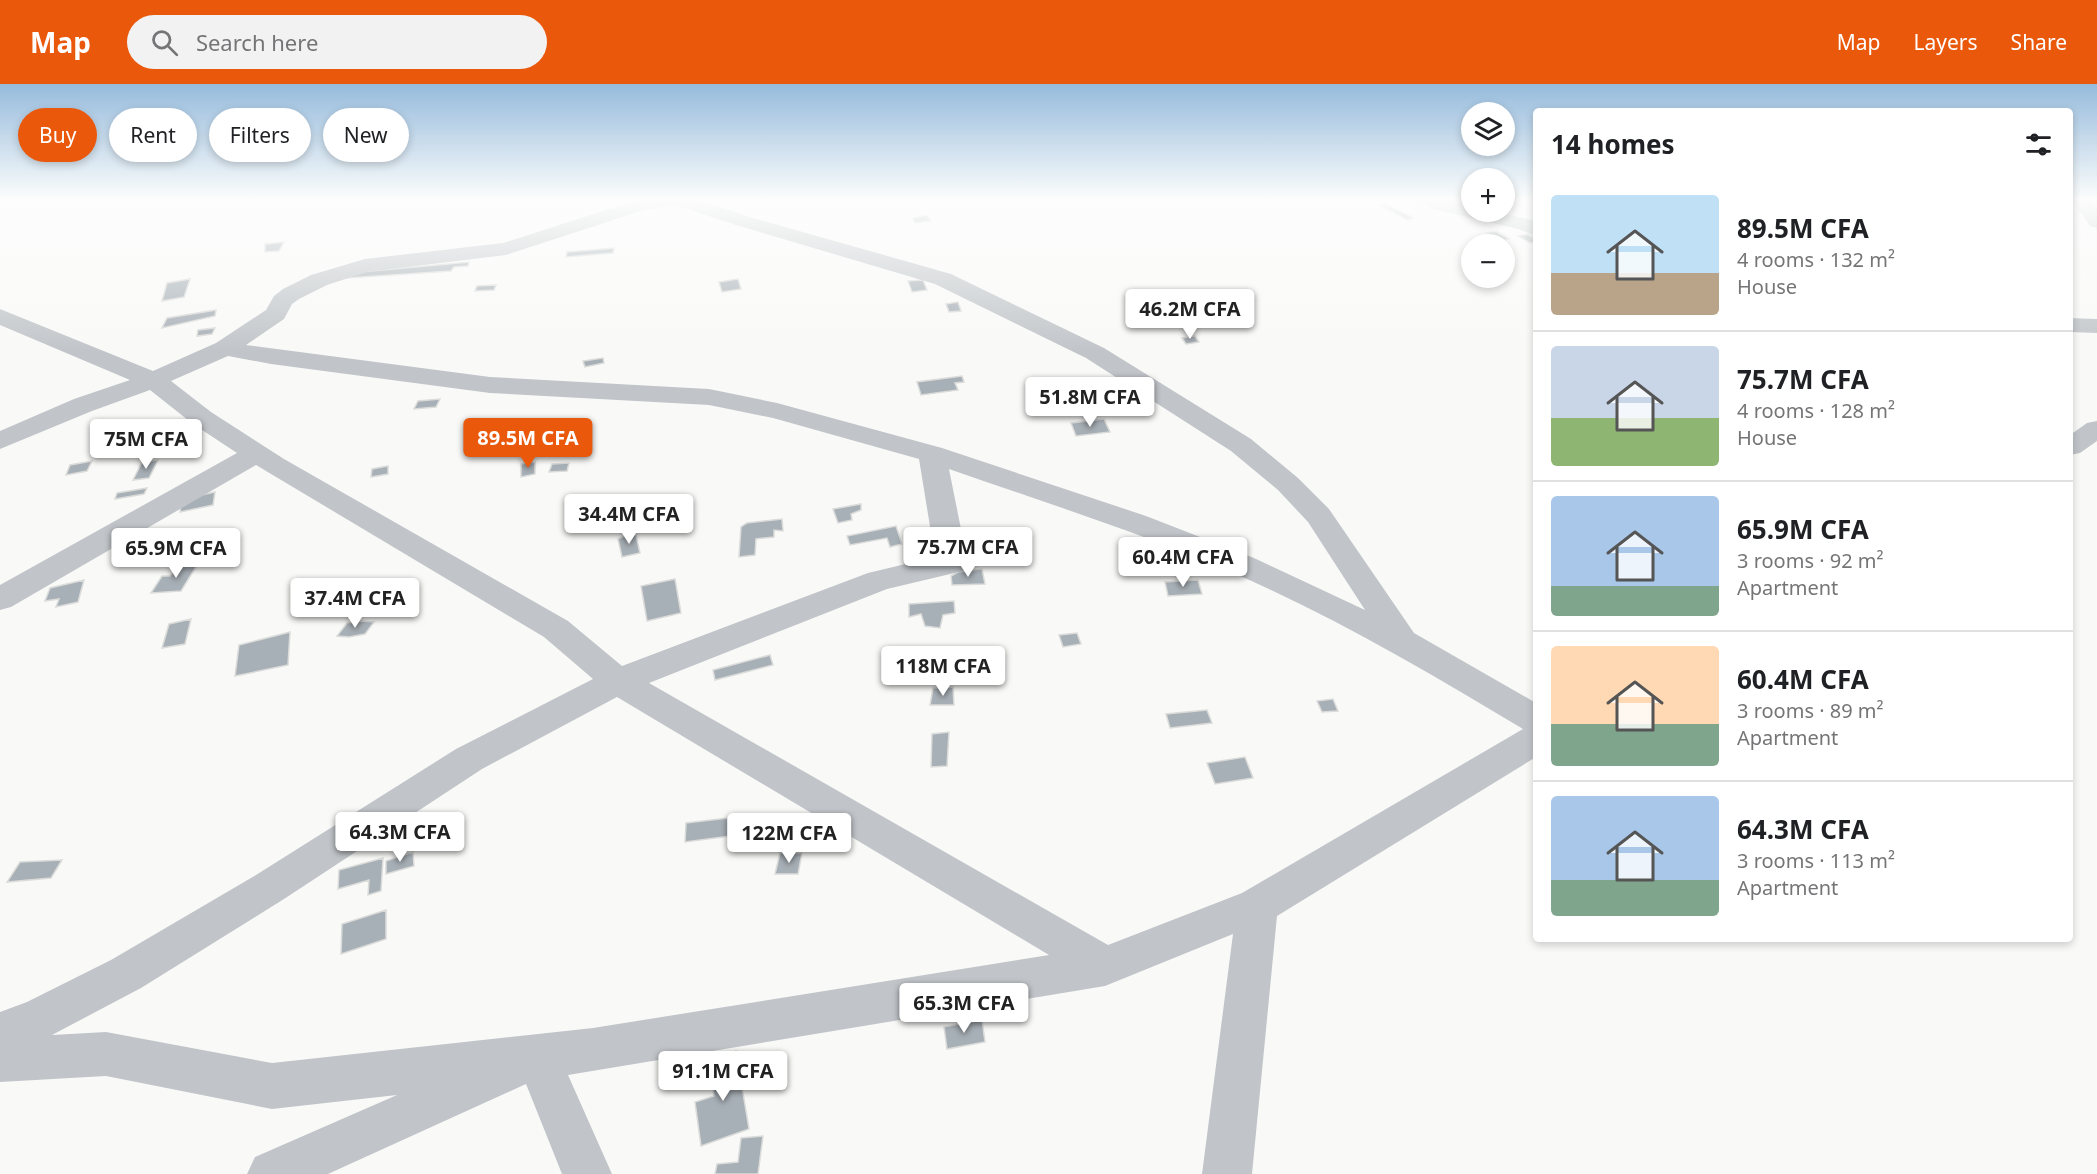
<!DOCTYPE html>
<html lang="en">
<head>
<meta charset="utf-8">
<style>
	:root { --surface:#fff; --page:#f2f2f2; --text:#202124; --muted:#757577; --line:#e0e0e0; --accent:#ea580c }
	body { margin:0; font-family:"Noto Sans",sans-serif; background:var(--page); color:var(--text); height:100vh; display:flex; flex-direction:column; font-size:22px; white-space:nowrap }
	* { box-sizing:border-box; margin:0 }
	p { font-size:20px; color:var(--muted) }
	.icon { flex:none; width:33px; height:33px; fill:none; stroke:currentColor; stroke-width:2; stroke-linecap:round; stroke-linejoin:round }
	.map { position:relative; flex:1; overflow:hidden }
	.side { position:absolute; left:1533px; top:24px; width:540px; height:834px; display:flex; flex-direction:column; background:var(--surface); border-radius:6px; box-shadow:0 3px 9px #0003 }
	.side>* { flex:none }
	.banner { position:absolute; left:18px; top:24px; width:570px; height:54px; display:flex; gap:12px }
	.tools { position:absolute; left:1461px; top:18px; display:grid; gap:12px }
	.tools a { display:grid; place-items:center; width:54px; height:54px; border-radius:50%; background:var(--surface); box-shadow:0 3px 9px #0003; font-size:30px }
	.price { position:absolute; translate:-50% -51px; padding:0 14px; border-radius:6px; background:#fff; color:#222; font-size:20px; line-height:39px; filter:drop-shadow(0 2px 3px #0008) }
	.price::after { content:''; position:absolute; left:50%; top:36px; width:18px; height:14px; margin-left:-9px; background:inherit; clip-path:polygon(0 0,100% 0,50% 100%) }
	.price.current { background:var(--accent); color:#fff }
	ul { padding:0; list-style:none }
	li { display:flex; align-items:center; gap:18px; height:150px; padding:0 18px }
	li+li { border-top:2px solid var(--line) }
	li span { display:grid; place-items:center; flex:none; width:168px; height:120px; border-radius:6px; color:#555 }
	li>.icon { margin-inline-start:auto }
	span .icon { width:72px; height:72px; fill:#fffc; stroke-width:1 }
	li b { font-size:26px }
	h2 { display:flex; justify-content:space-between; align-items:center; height:72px; padding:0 18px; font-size:26px }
	.tag { padding:0 21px; border-radius:27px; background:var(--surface); box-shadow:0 3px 9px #0003; font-size:21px; line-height:54px }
	.tag.current { background:var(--accent); color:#fff }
	header { display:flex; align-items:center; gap:36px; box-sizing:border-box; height:84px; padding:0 30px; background:var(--accent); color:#fff }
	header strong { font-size:28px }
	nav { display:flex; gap:33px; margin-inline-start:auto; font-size:21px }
	.search { width:420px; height:54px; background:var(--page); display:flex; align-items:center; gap:15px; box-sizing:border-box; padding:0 21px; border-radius:33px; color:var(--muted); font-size:22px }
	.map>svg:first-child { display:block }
</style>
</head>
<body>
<header>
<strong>Map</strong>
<div class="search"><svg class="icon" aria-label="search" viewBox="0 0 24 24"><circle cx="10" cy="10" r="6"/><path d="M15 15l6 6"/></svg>Search here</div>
<nav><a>Map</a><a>Layers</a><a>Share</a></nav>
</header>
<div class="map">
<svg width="2097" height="1090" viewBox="0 0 2097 1090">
	<rect width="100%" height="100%" fill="#f9faf8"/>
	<path fill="#a8b0b7" stroke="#dbdcda" stroke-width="1.5" d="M1385,119L1414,134L1407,136L1378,121Z
		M927,131L931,137L915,139L912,134Z
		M1496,147L1509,155L1500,157L1486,149Z
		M1527,150L1536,155V158L1530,159L1518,152Z
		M284,158L279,167L265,168V160Z
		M614,164L613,169L566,173L567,168Z
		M469,178L468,182L454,183L451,187L347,194L349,189Z
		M190,195L184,213L162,217L167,199Z
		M738,195L741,205L722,208L719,198Z
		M923,196L927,206L912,208L908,197Z
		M496,201L494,206L475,207L477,202Z
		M958,218L961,227L949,228L946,220Z
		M216,226L215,232L162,244L167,234Z
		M215,244L212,250L197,252L198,246Z
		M1195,252L1199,258L1186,260L1182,254Z
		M603,274L604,279L585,283L583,277Z
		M962,292L964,298L955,299L958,306L921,311L917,298Z
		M440,315L436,323L414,325L418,317Z
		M1104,335L1110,348L1076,352L1071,339Z
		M140,342L134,358L103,364L110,347Z
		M586,359L584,367H534L536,361Z
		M158,376L149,394L133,396L142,378Z
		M92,377L87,387L66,391L70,381Z
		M535,378V390L521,393V380Z
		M569,379L567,387L549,388L552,380Z
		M388,382V390L371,393L372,385Z
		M147,404L144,410L115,415L117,409Z
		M215,408L213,421L180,428L181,421L188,414Z
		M861,420V426L851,430L852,436L838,439L833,425Z
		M782,435L783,447L774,446V453L756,455L755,471L739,473L741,443L747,439Z
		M896,442L902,460L890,463L887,454L850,461L847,452Z
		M626,451H636L640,469L622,473L618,455Z
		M199,478L181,507L151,509L162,492H170L179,480Z
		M982,485L985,500L952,501L951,492L958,488Z
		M675,495L681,529L647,537L641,502Z
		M84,496L78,518L56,523L59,515L45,517L50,504Z
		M1198,496L1202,510L1168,512L1165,498Z
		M954,517L955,529L943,531L940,544L925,542L921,530L909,533V520Z
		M191,535L185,560L162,564L169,540Z
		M361,537L374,538L365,550L349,553L337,552L347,539Z
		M290,548L288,581L235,592L239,561Z
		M1077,549L1081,560L1063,563L1059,551Z
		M770,571L773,581L715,596L713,586Z
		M953,603L954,621H930L933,604Z
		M1333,615L1338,627L1322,628L1317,617Z
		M1207,626L1212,639L1170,644L1166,630Z
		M949,648L947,682L931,683L932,650Z
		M1245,673L1253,694L1215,700L1207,679Z
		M753,731V749L685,758L686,739Z
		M413,768L414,782L386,790V777Z
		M780,769H802L798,790H775Z
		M383,774L381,807L368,811L369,796L338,805L339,786Z
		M62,776L51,794L7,798L20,778Z
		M386,826V855L341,870L342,840Z
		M982,936L985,958L947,965L944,943Z
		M736,967L749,1045L701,1062L695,1018L714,1012L709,976Z
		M763,1052L758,1090H715L717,1080L738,1078L741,1054Z"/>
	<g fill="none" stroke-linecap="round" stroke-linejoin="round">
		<path fill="#c1c5c9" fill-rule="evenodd" d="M637,116H699L750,133L951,190L1104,264L1251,355L1298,394L1329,425L1414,549L1536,619V673L1277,832L1252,1090H1202L1233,850L1105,902L568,991L612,1090H562L526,1000L328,1090H247L255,1073L397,1011L272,1025L106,992L0,998V928L27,918L111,876L256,791L456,665L593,595L544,553L256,381L11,523L0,526V501L237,369L193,340L150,306L92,327L0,365V347L74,315L130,296L0,241V225L153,287L216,259L266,226L274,212L283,205L311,191L365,175L503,159ZM675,121L736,141L935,200L1086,274L1231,367L1278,406L1308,438L1365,526L1254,474L1146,432L942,364L777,319L709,305L490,293L246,261L284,235L292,220L299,215L327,201L367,188L506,171L641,127ZM228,272L271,280L490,309L709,321L773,334L919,375L935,473L868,489L622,582L568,537L284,375L211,328L171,297ZM949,385C1043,418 1139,448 1231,488C1333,532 1428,588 1523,645L1242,809L1108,861L649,599L887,505L963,487L968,480ZM617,613L1049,871L593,944L272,979L106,948L52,951L141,904L284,815L482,685Z
			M1419,116H1445L1472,122V128H1497L1532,136L1536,138V152L1518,145L1433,125L1422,120Z
			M2072,116H2092L2097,123V144L2090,142Z
			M2070,234L2097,235V249L2070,248Z
			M2097,337V357L2080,369L2070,371V351L2087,339Z"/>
	</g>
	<linearGradient id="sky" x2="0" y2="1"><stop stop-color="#96bbdc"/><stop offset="0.43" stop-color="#fcfdfc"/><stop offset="1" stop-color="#fcfdfc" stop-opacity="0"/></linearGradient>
	<rect width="2097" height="268" fill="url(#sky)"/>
</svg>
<div class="tools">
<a><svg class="icon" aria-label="layers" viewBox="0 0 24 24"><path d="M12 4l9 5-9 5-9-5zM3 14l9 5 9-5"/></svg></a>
<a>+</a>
<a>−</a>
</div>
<b class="price" style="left:1190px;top:256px">46.2M CFA</b>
<b class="price" style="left:1090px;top:344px">51.8M CFA</b>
<b class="price current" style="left:528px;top:385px">89.5M CFA</b>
<b class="price" style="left:146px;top:386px">75M CFA</b>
<b class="price" style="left:629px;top:461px">34.4M CFA</b>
<b class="price" style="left:968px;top:494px">75.7M CFA</b>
<b class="price" style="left:176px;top:495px">65.9M CFA</b>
<b class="price" style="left:1183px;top:504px">60.4M CFA</b>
<b class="price" style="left:355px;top:545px">37.4M CFA</b>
<b class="price" style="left:943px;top:613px">118M CFA</b>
<b class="price" style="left:400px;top:779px">64.3M CFA</b>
<b class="price" style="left:789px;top:780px">122M CFA</b>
<b class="price" style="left:964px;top:950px">65.3M CFA</b>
<b class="price" style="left:723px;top:1018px">91.1M CFA</b>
<div class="banner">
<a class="tag current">Buy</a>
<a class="tag">Rent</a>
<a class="tag">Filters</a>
<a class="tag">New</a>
</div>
<section class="side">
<h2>14 homes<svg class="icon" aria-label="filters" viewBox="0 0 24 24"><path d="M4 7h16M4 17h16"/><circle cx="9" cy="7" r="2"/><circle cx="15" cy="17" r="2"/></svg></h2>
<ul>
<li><span style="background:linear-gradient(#bfe0f5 65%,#b9a48a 0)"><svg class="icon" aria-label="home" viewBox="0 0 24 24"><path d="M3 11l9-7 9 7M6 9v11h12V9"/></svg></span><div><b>89.5M CFA</b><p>4 rooms · 132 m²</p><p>House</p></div></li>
<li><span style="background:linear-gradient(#c9d6e8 60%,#8fb573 0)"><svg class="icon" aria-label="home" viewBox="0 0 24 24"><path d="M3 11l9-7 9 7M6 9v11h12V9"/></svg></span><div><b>75.7M CFA</b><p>4 rooms · 128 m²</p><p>House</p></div></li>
<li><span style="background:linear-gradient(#a9c7e8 75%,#7fa58c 0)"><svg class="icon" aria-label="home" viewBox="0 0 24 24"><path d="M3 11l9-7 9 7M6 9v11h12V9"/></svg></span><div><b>65.9M CFA</b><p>3 rooms · 92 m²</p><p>Apartment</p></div></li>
<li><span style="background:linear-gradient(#ffd9b3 65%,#7fa58c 0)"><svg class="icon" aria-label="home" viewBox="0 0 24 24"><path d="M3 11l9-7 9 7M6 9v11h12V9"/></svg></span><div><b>60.4M CFA</b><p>3 rooms · 89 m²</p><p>Apartment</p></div></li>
<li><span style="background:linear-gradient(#a9c7e8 70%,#7fa58c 0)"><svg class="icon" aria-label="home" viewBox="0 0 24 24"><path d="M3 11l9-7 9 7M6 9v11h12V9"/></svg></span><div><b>64.3M CFA</b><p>3 rooms · 113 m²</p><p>Apartment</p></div></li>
</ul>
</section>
</div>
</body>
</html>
